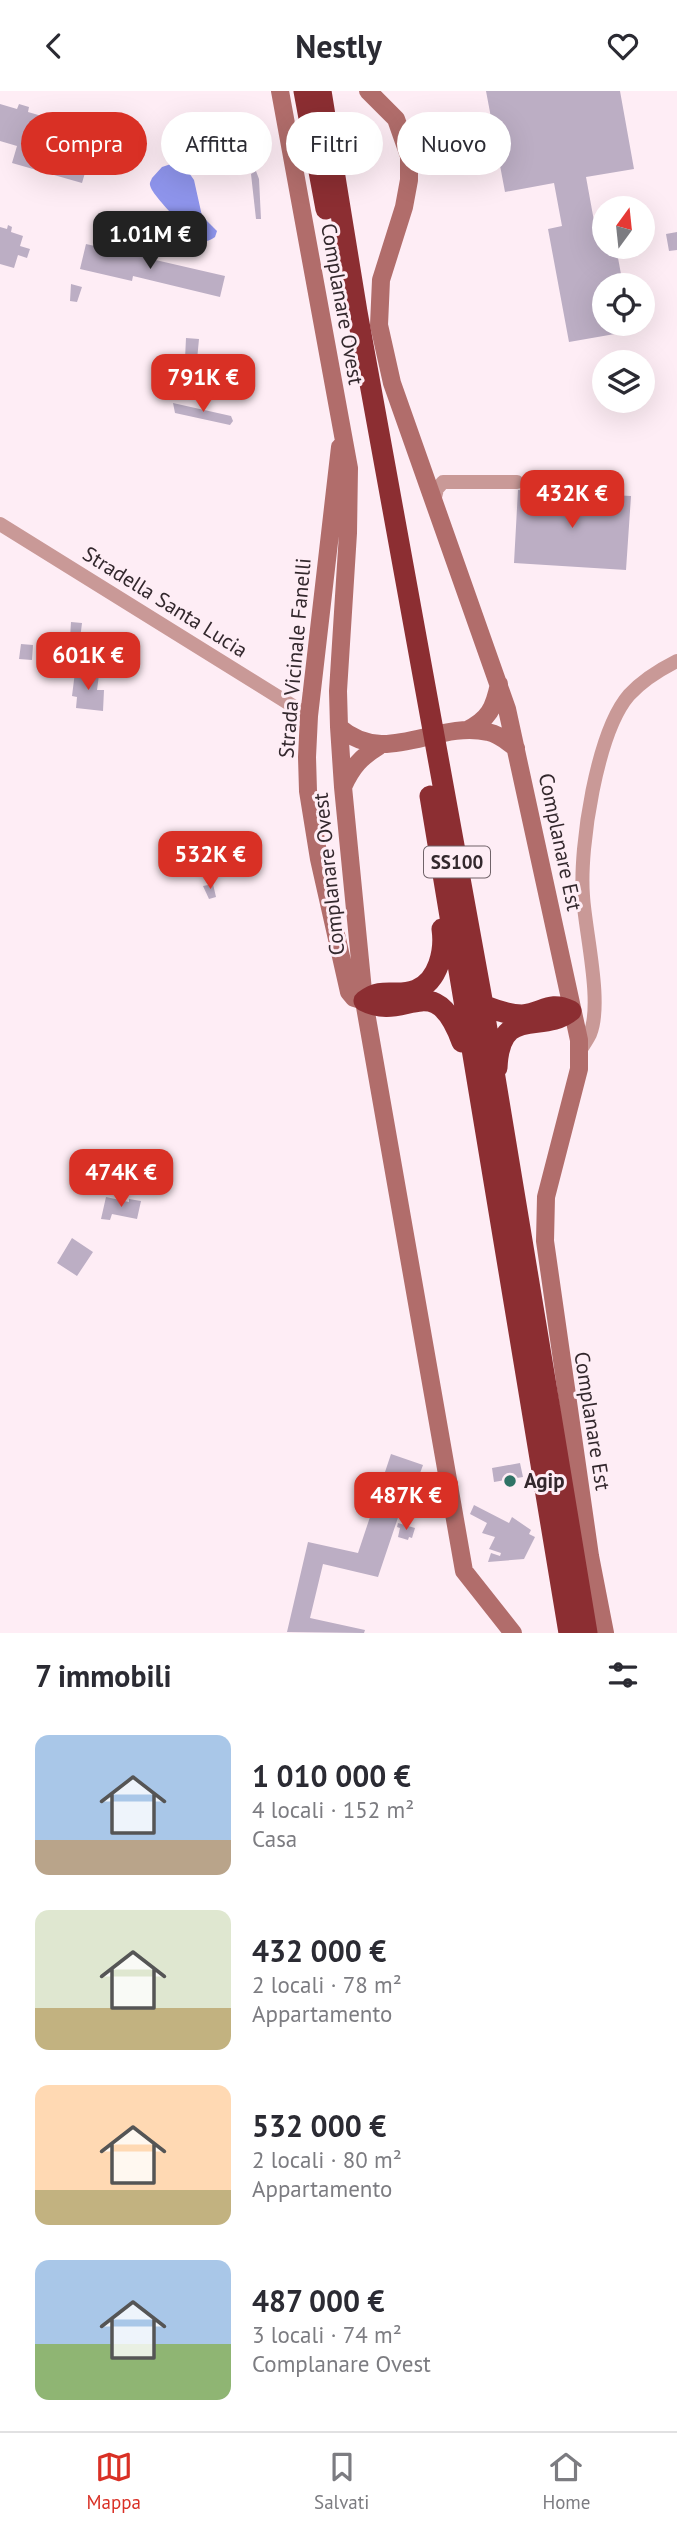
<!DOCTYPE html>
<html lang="it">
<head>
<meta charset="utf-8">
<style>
	:root { --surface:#fff; --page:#f7f7f7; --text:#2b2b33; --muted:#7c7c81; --line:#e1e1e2; --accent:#d93025 }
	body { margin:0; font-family:"PT Sans",sans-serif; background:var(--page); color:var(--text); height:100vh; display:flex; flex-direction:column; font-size:26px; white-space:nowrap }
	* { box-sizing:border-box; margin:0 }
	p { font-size:23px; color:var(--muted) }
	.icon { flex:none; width:38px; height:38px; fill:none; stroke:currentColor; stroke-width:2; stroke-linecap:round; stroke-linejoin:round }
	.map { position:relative; height:1542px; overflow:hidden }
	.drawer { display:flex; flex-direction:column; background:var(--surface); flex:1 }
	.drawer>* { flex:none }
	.hud { position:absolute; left:21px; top:21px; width:635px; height:63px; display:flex; gap:14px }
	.needle { width:46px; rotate:15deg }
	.fabs { position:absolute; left:592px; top:105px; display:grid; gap:14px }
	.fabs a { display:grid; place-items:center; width:63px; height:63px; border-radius:50%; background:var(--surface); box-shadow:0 7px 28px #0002; font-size:35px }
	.price { position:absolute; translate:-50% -60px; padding:0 16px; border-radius:14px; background:var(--accent); color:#fff; font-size:23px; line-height:46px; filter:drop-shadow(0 2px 4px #0008) }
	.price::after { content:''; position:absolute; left:50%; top:42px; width:21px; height:16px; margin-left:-10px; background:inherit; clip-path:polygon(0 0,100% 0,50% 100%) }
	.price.selected { background:#222; color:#fff }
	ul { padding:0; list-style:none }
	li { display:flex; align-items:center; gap:21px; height:175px; padding:0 35px }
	li span { display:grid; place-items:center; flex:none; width:196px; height:140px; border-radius:14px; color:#555 }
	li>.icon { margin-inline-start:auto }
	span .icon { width:84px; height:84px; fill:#fffc; stroke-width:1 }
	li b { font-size:30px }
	h2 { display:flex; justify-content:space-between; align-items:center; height:84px; padding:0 35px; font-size:30px }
	.pill { padding:0 24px; border-radius:32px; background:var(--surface); box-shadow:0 7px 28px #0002; font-size:24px; line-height:63px }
	.pill.selected { background:var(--accent); color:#fff }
	header { display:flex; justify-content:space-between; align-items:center; height:91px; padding:0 35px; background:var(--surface); font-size:32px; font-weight:600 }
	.tab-bar { display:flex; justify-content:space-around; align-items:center; height:98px; border-top:2px solid var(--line); background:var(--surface); font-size:19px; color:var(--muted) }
	.tab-bar a { display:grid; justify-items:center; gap:4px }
	.tab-bar .selected { color:var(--accent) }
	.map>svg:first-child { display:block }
</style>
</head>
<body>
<header><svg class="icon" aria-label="back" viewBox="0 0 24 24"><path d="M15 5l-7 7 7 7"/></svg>Nestly<svg class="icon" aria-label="heart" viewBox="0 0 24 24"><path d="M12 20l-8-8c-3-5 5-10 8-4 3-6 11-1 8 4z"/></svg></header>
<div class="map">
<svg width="677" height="1542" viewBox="0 0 677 1542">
	<rect width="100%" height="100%" fill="#feedf5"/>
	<path fill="#8e94eb" d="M171,73L187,79L194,89L202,125L217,140L215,146C212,148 209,150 205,150C196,150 155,107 151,97C149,92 150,92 152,87L162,76Z"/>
	<path fill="#bcaec4" d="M486,0H620L634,78L586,86L594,130L604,128V156H616L623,194H604V233H630L632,240L569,251L548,138L562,135L554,92L505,101Z
		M0,13L17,18L19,13L29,16L28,21L118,47L109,82L87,75L82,92L12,72L17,55L0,50Z
		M366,62L368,73L354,76L352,64Z
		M256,80L259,88L261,128H256L251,83Z
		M8,134L12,136L11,141L23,145L20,155L30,158L27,167L18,164L14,177L0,173V136L7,138Z
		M677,141V159L669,160L666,143Z
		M86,153L225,185L220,206L133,185L132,190L80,178Z
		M71,193L82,196L77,211L70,210Z
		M186,247L199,248L197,269L185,268Z
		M192,279L217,285L212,309L190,304L189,308L185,307Z
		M173,312L231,325L233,330L230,334L175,322Z
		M518,399L631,405L626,479L514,472Z
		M71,531L82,532L80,548L70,547Z
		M21,553L33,554L32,569L19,568Z
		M75,581L99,584L97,599H104L103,620L76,617L77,606L72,605Z
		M213,793L216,806L209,808L203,795Z
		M106,1106L129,1111V1108L141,1110L137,1128L112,1123L110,1129L101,1128Z
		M72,1147L93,1161L77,1185L57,1172Z
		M391,1363L423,1374L419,1385L413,1382L378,1486L323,1473L310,1527L365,1539L364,1542L287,1541L308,1451L358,1462Z
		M520,1372L523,1386L494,1391L492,1377Z
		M474,1414L509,1432L512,1426L531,1439L529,1443L535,1446L524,1468L488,1471L491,1462L500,1465L501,1462L489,1458L495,1446L482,1442L487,1432L470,1423Z
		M398,1432L415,1437L412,1447L409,1446L408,1449L398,1446L400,1437L397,1436Z"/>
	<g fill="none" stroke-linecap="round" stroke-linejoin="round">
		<path stroke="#c99997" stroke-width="14" d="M434,410L437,398L443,391H517
			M0,433L309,625
			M579,961C583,955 587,949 590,943C603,912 585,840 583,805C579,756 597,641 629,604C643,589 659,579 677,570"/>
		<path stroke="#b16d6b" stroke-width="18" d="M280,0L349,377L348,442L338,600L339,636L343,696L364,910L464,1480L513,1542
			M368,0L396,28L409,65V89L404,116L381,189L379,234L392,292L507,618L579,949V978L546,1106L545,1150L590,1465L605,1542
			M340,356L309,625L307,666L308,700L319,768L349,901L354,907L364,910
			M339,636C386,677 435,629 488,641C499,643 507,651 516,657
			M467,639C489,628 494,617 499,593
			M343,696C352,676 361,666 379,655"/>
		<path stroke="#8c2e32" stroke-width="21" d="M304,0L326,118
			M321,0L357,221L483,914L587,1542
			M430,705L569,1542
			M442,838C445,859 439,890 416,899C395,907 384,895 364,910C406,932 434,875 462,951
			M483,914C495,919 508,924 522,924C543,923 548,909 571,920C542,944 500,912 497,977"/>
	</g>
	<circle fill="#307366" stroke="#feedf5" stroke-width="2.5" cx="510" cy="1390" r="7"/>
	<g text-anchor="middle" stroke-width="6" stroke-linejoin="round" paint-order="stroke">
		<rect fill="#feedf5" stroke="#706369" stroke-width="2" x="424" y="755.5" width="66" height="31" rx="5"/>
		<g font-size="19" font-weight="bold" fill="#33282d">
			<text x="457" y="778">SS100</text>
		</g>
		<g font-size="21" fill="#33282d" stroke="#feedf5">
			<text transform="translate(342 213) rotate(80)" y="7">Complanare Ovest</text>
			<text transform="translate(165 511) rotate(32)" y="7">Stradella Santa Lucia</text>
			<text transform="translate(295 567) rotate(-85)" y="7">Strada Vicinale Fanelli</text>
			<text transform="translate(560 751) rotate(78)" y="7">Complanare Est</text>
			<text transform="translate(329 783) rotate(-96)" y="7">Complanare Ovest</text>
			<text transform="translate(592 1330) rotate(81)" y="7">Complanare Est</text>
		</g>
		<g font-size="21" font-weight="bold" fill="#33282d" stroke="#feedf5" text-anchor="start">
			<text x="524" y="1397">Agip</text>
		</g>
	</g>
</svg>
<div class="fabs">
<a><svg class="needle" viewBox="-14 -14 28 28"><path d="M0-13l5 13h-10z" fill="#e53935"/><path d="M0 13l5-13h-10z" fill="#7c7c81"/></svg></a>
<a><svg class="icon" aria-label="locate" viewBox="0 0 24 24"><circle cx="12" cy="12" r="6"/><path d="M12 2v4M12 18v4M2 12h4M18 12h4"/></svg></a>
<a><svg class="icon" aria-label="layers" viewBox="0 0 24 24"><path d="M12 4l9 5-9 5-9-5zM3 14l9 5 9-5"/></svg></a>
</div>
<b class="price selected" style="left:150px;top:180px">1.01M €</b>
<b class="price" style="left:203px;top:323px">791K €</b>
<b class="price" style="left:572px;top:439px">432K €</b>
<b class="price" style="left:88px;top:601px">601K €</b>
<b class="price" style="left:210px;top:800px">532K €</b>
<b class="price" style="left:121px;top:1118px">474K €</b>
<b class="price" style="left:406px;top:1441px">487K €</b>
<div class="hud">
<a class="pill selected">Compra</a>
<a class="pill">Affitta</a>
<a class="pill">Filtri</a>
<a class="pill">Nuovo</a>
</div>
</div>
<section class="drawer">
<h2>7 immobili<svg class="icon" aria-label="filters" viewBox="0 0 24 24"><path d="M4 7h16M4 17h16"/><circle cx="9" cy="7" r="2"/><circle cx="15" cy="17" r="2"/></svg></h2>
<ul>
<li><span style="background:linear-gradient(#a9c7e8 75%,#b9a48a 0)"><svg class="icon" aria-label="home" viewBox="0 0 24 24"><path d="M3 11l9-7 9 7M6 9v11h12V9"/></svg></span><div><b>1 010 000 €</b><p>4 locali · 152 m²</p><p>Casa</p></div></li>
<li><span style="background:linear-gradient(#dfe7d0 70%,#c2b280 0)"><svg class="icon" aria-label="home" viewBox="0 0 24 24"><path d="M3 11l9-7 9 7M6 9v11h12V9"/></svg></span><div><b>432 000 €</b><p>2 locali · 78 m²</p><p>Appartamento</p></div></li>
<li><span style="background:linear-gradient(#ffd9b3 75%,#c2b280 0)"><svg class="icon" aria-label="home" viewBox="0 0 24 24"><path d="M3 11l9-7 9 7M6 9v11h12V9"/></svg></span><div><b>532 000 €</b><p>2 locali · 80 m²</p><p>Appartamento</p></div></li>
<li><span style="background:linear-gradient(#a9c7e8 60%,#8fb573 0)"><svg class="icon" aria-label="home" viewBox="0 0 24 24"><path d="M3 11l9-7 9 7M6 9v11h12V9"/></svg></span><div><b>487 000 €</b><p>3 locali · 74 m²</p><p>Complanare Ovest</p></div></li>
</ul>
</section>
<nav class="tab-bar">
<a class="selected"><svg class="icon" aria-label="map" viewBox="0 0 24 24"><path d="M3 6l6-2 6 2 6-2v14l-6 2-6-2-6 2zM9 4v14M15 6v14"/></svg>Mappa</a>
<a><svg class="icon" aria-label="saved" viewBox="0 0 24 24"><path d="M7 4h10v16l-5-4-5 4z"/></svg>Salvati</a>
<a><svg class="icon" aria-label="home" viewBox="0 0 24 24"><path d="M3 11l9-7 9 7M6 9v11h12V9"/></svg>Home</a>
</nav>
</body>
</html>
